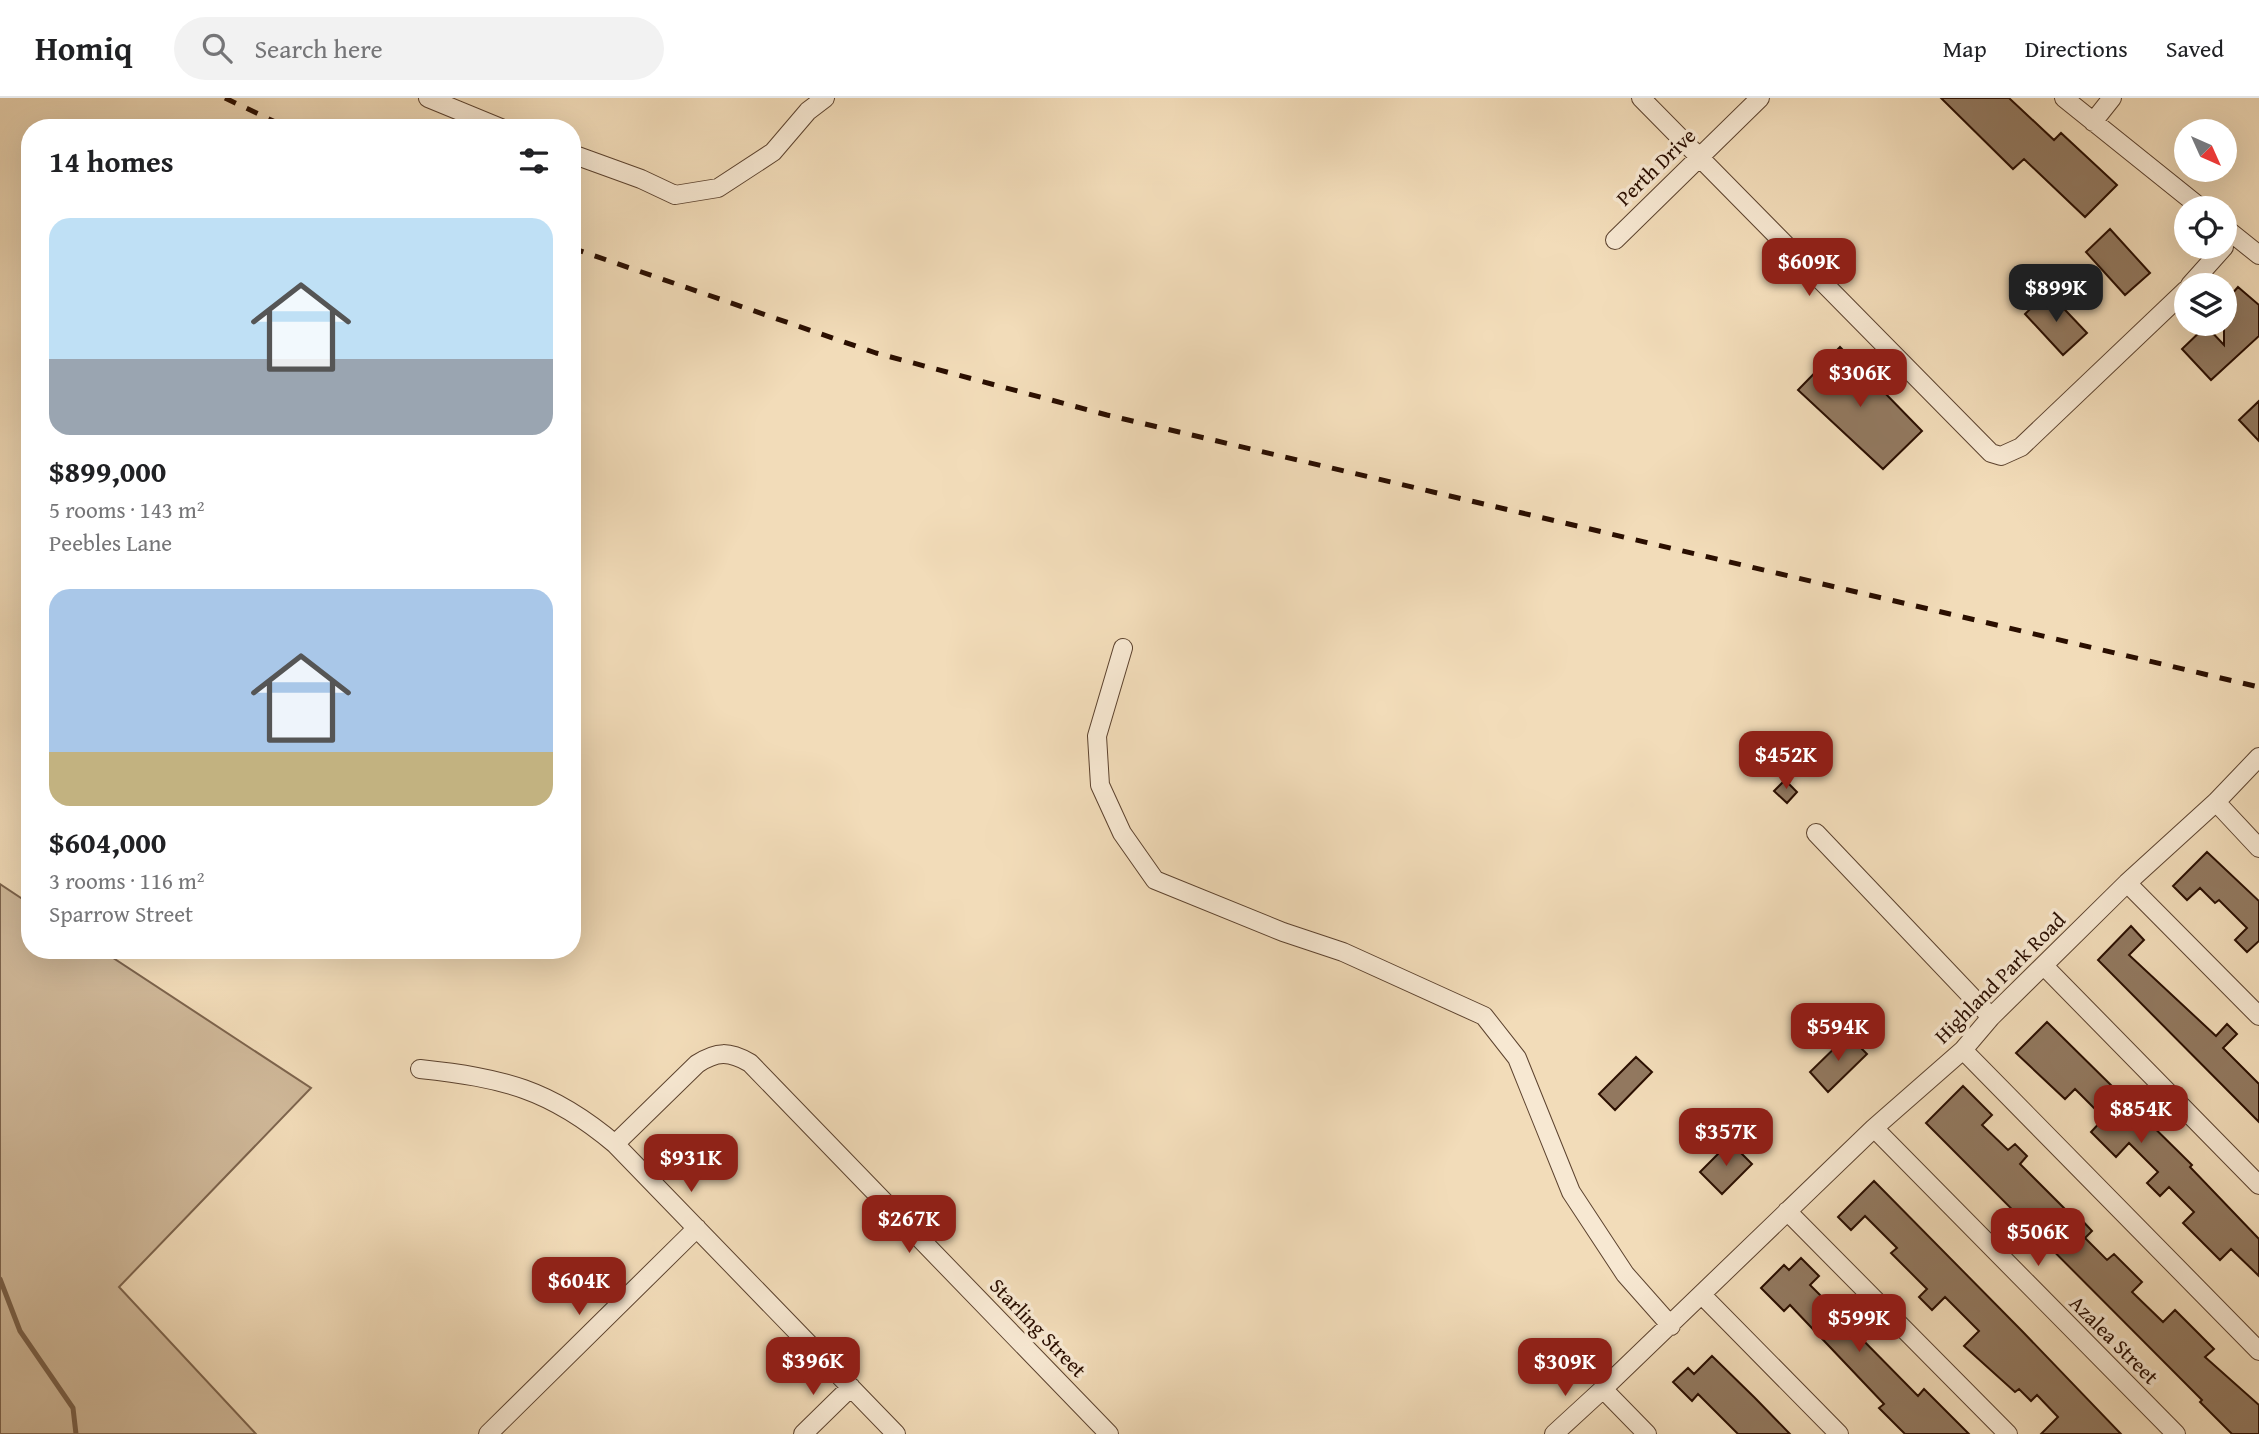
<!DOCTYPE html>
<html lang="en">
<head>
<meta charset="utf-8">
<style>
	:root { --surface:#fff; --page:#f2f2f2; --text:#202124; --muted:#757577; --line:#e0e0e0; --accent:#8f2418 }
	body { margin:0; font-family:"Gentium Book Plus",serif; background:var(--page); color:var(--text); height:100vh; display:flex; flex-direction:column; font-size:26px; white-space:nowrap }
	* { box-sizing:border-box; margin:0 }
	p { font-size:23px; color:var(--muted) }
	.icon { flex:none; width:38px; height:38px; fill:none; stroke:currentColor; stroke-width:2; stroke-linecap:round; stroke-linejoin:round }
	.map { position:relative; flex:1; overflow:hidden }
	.sheet { position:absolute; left:21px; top:21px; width:560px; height:840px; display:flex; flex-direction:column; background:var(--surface); border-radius:28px; box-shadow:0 7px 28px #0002 }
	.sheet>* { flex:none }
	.needle { width:46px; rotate:135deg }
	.tools { position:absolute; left:2174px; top:21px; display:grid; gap:14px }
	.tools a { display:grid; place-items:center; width:63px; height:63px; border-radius:50%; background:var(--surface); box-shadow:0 7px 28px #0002; font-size:35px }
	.price { position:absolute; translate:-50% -60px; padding:0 16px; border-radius:14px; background:var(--accent); color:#fff; font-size:23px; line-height:46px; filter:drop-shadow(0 2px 4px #0008) }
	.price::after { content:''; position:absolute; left:50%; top:42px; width:21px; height:16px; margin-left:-10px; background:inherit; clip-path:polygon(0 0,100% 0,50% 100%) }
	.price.current { background:#222; color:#fff }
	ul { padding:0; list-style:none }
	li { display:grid; align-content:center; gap:14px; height:371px; padding:0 28px }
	li span { display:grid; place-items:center; height:217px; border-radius:21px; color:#555 }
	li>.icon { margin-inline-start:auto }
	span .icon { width:126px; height:126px; fill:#fffc; stroke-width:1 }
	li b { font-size:30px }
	h2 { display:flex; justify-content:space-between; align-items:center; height:84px; padding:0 28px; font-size:30px }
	header { display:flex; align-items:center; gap:42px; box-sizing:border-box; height:98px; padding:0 35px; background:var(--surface); border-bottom:2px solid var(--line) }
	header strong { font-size:33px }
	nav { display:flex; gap:38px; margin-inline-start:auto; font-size:24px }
	.search { width:490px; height:63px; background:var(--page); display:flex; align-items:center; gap:18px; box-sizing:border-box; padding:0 24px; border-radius:38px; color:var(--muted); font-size:26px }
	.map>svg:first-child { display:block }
</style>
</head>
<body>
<header>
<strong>Homiq</strong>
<div class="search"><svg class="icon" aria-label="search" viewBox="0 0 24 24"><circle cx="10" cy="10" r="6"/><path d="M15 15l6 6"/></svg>Search here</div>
<nav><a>Map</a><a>Directions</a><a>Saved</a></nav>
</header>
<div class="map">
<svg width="2259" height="1336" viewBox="0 0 2259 1336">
	<rect width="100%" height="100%" fill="#f2dcb9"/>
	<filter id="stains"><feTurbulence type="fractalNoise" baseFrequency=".00286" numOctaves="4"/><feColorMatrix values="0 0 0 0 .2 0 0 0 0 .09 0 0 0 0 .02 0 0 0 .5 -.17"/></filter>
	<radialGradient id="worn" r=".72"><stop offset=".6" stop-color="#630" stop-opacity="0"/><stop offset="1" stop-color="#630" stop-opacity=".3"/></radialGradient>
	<path fill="#d0b99a" stroke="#7d644d" stroke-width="2" d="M0,786L30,806V852H101L311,990L119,1189L256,1336H0Z"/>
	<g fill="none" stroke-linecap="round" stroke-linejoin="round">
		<path stroke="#796049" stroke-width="5" d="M0,1181L20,1233L73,1310L76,1336"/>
	</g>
	<path fill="#927960" stroke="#2a0e00" stroke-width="2" d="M1941,0H2009L2054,42L2061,35L2117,87L2085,119L2024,61L2013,71Z
		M2110,131L2150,175L2125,197L2086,154Z
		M2238,189L2259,207V238L2211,282L2182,251L2206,228L2224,247V205Z
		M2048,194L2087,235L2063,257L2025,216Z
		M1840,249L1922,333L1883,371L1798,292Z
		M2259,303V343L2239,322Z
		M1785,682L1797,694L1787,705L1774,693Z
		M2207,754L2259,803V843L2247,854L2235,842L2247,830L2219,802L2215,805L2200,790L2187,802L2173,788Z
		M2131,828L2144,842L2129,857L2216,938L2227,926L2237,936L2223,950L2259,986V1024L2098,862Z
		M2047,924L2192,1067L2190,1069L2259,1141V1178L2231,1151L2220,1162L2183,1125L2194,1114L2169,1089L2160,1098L2147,1085L2158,1074L2129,1045L2116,1059L2091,1034L2104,1020L2075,991L2065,1001L2016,955Z
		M1848,937L1867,956L1828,994L1810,974Z
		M1636,959L1652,974L1615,1012L1599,996Z
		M1963,988L1992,1017L1982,1027L2008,1052L2015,1046L2027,1058L2020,1066L2075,1121L2078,1118L2092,1133L2085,1140L2107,1162L2114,1156L2142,1184L2132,1194L2163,1224L2175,1212L2214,1251L2205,1259L2259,1307V1336H2232L2200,1304L2202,1302L1926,1025Z
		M1730,1044L1752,1066L1722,1096L1700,1074Z
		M1874,1083L2022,1233L2121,1336H2041L2058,1319L2037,1297L2031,1303L2019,1291L2015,1294L1964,1248L1979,1233L1945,1199L1932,1212L1919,1199L1927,1191L1891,1155L1897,1150L1865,1118L1851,1132L1838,1119Z
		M1801,1160L1819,1178L1810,1187L1841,1218L1847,1212L1860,1224L1852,1231L1918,1298L1924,1291L1969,1336H1905L1879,1310L1884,1306L1790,1207L1784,1213L1761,1190L1784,1167L1789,1172Z
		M1712,1258L1755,1300L1790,1336H1738L1698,1296L1692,1303L1673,1284L1688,1270L1694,1276Z"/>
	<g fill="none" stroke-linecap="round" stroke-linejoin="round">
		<g stroke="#5c422e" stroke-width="20">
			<path id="minor" d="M428,0L501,30
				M1641,0L1991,355L2001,358L2021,349L2186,192
				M2064,0L2201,110
				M2093,24L2112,0
				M572,56L641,81L675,97L718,90L773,54L808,13L825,0
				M2224,129L2259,157
				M1615,142L1760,0
				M2190,187L2224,149
				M1123,550L1097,638L1100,687L1122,735L1155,782L1283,834L1343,854L1484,918L1517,960L1571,1094L1625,1176L1671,1228
				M2216,704L2259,750
				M1816,735L1991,919
				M2127,785L2259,918
				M2044,868L2259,1087
				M1963,952L2259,1253
				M420,971C503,980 550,991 615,1046L896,1336
				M1874,1030L2176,1336
				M615,1046L697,966C717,953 729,953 750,965L1109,1336
				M1787,1113L2008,1336
				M1702,1197L1839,1336
				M488,1336L697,1130
				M803,1336L851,1289
				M1554,1336L1603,1291
				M1647,1336L1603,1291L1874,1030L1963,952L1991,919L2127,785L2216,704L2259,659"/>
		</g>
		<use href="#minor" stroke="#f7e8d2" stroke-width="18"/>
		<path stroke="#2a0e00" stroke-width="5" stroke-dasharray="12 12" stroke-linecap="butt" d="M225,0L288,30
			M572,150L876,255L1107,317L2259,589"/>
	</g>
	<g text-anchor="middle" stroke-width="7" stroke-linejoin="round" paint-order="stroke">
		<g font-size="21" fill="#2a0e00" stroke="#f7e8d2">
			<text transform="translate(1656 69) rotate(-44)" y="7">Perth Drive</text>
			<text transform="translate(2000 880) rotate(-45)" y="7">Highland Park Road</text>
			<text transform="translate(1038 1230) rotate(46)" y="7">Starling Street</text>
			<text transform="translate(2114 1242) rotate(45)" y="7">Azalea Street</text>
		</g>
	</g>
	<rect width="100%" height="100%" filter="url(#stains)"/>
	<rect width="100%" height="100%" fill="url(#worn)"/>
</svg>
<div class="tools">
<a><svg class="needle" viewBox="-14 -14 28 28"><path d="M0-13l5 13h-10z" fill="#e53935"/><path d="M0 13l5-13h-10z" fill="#757577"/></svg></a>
<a><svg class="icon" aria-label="locate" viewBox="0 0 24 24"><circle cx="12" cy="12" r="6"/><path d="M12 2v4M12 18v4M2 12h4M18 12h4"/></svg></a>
<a><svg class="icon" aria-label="layers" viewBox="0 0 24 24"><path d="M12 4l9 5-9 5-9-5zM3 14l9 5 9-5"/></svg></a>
</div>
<b class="price" style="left:1809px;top:200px">$609K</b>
<b class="price current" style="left:2056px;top:226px">$899K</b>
<b class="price" style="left:1860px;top:311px">$306K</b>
<b class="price" style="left:1786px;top:693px">$452K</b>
<b class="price" style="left:1838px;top:965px">$594K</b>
<b class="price" style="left:2141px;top:1047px">$854K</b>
<b class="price" style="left:1726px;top:1070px">$357K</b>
<b class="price" style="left:691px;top:1096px">$931K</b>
<b class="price" style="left:909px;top:1157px">$267K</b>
<b class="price" style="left:2038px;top:1170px">$506K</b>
<b class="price" style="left:579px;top:1219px">$604K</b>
<b class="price" style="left:1859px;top:1256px">$599K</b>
<b class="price" style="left:813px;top:1299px">$396K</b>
<b class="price" style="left:1565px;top:1300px">$309K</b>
<section class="sheet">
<h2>14 homes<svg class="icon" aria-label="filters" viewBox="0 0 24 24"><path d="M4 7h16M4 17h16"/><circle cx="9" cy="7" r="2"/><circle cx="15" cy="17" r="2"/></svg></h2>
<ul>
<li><span style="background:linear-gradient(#bfe0f5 65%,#9aa5b1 0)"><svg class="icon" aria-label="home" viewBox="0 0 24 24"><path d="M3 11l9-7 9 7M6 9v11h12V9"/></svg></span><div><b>$899,000</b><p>5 rooms · 143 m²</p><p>Peebles Lane</p></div></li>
<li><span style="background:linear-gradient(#a9c7e8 75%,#c2b280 0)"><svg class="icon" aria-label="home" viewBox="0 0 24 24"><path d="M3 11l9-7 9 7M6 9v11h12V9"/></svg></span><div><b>$604,000</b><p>3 rooms · 116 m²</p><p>Sparrow Street</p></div></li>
</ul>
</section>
</div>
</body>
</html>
